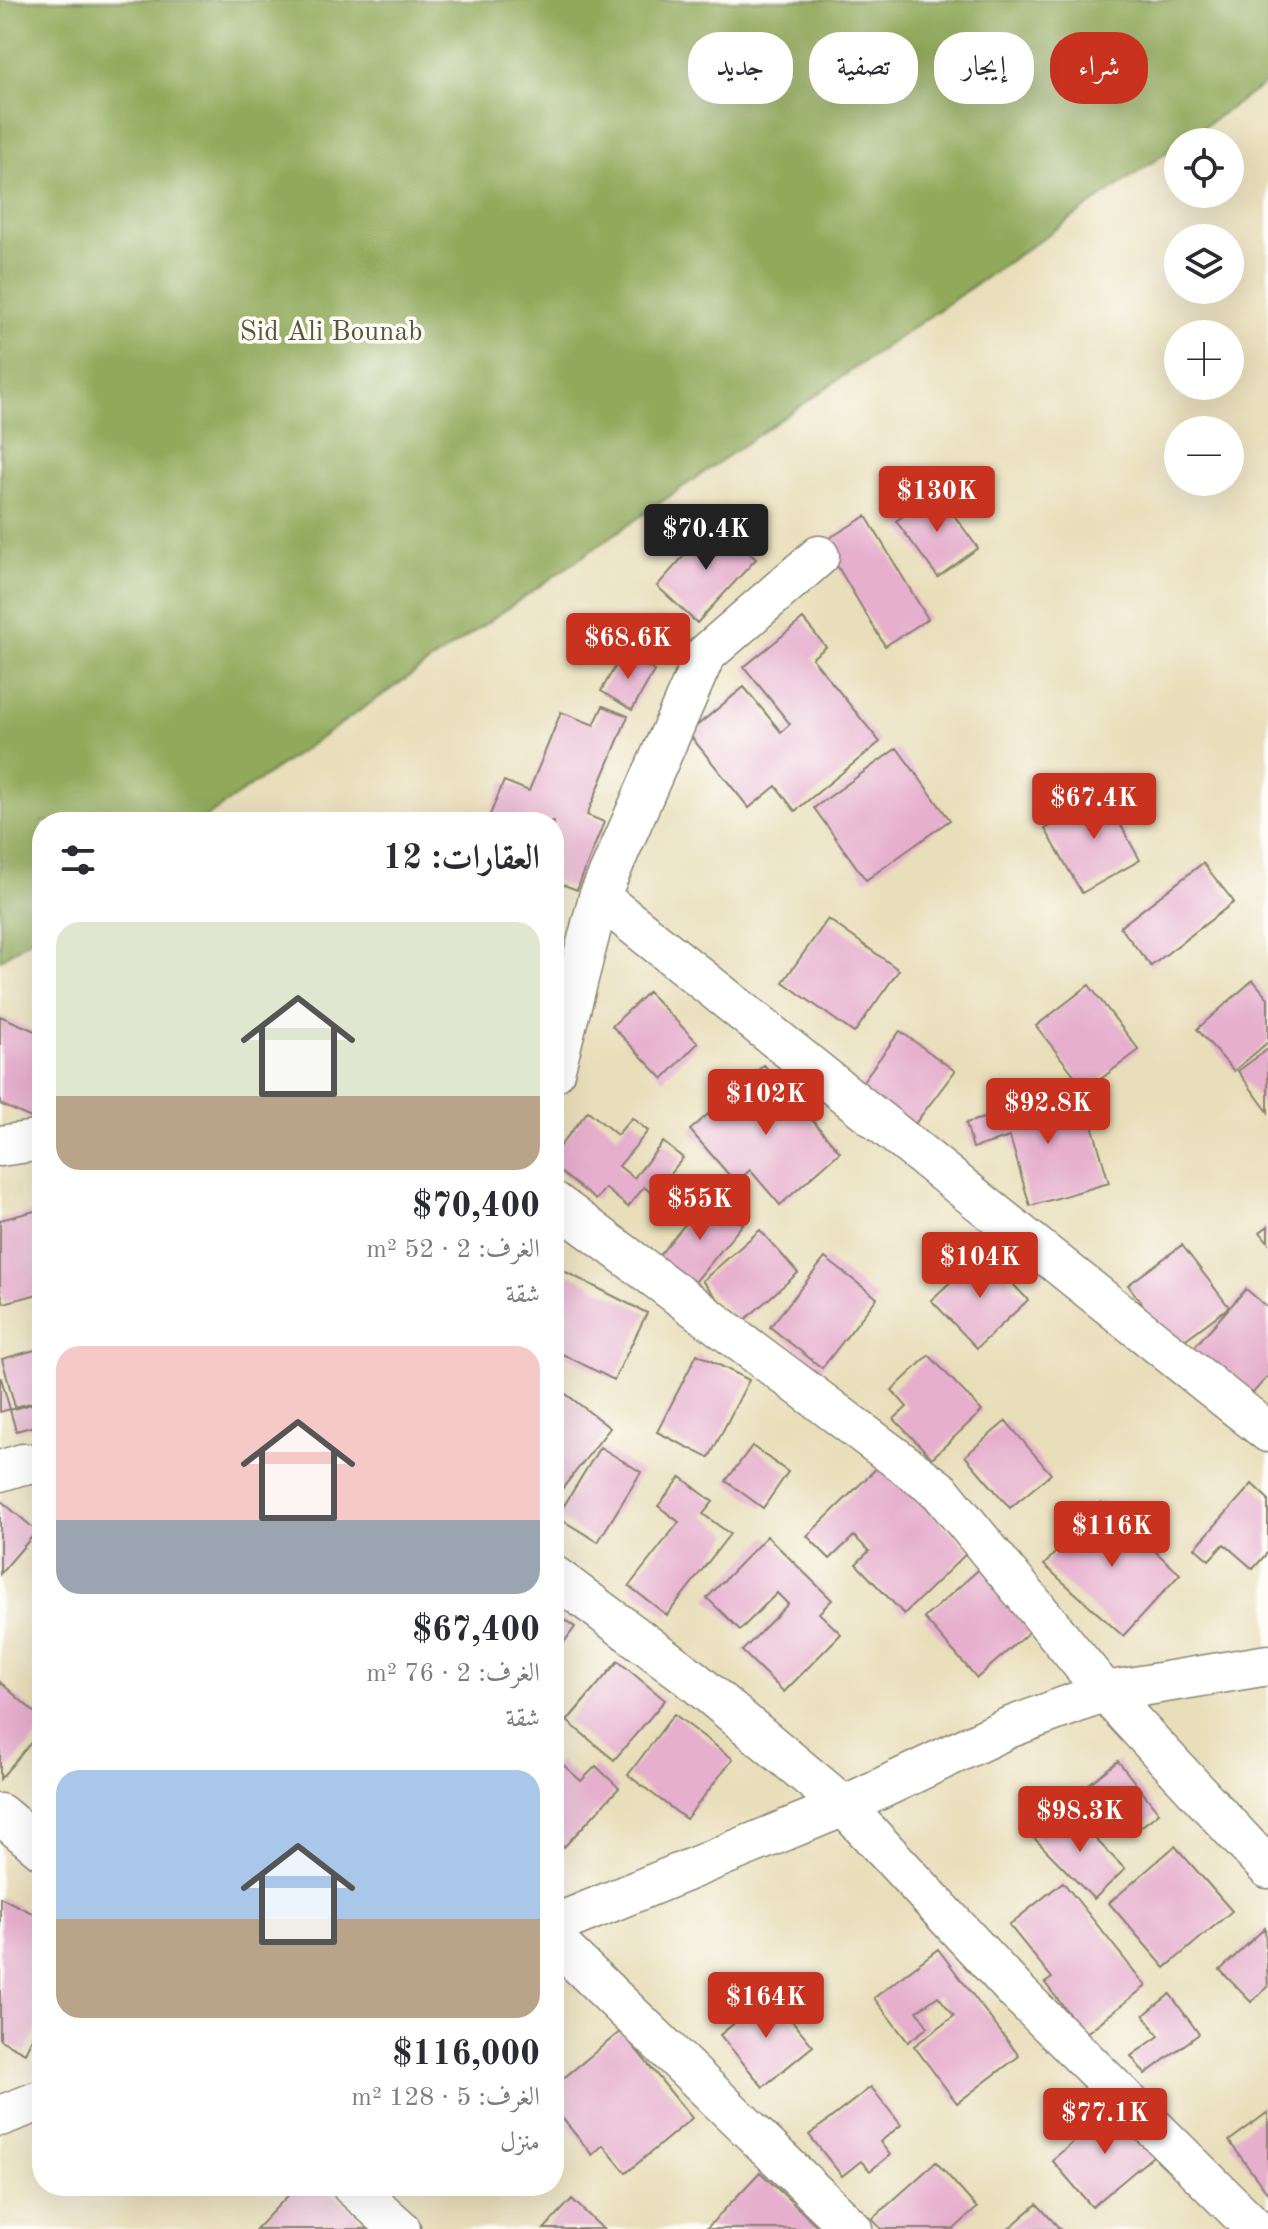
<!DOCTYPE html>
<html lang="ar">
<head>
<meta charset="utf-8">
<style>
	:root { --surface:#fff; --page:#f7f7f7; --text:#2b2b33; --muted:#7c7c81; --accent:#c8321e }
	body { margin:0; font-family:"Old Standard TT",Amiri,serif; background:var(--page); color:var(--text); direction:rtl; height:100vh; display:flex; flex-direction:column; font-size:30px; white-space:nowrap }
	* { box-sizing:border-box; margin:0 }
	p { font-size:26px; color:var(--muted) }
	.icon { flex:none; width:44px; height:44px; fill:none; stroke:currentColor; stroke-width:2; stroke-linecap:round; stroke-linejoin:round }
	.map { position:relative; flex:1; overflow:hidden; direction:ltr }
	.panel { position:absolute; left:32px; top:812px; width:532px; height:1384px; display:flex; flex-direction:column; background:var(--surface); border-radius:32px; box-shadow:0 8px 32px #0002; direction:rtl }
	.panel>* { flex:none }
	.guide { position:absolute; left:588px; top:32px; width:560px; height:72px; direction:rtl; display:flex; gap:16px }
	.fabs { position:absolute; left:1164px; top:128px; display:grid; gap:16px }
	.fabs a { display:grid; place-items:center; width:80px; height:80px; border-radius:50%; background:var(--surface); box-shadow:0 8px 32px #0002; font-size:40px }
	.price { position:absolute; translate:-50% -68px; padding:0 18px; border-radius:8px; background:var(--accent); color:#fff; font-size:26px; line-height:52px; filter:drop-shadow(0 2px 4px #0008) }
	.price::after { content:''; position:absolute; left:50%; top:48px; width:24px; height:18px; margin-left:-12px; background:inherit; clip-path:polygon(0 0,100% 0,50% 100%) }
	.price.active { background:#222; color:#fff }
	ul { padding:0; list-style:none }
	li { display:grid; align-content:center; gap:16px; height:424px; padding:0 24px }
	li span { display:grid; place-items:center; height:248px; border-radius:24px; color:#555 }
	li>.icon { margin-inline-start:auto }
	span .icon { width:144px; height:144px; fill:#fffc; stroke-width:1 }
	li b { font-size:34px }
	h2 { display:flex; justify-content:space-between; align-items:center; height:96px; padding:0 24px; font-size:34px }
	.chip { padding:0 28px; border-radius:32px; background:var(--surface); box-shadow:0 8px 32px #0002; font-size:28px; line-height:72px }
	.chip.active { background:var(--accent); color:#fff }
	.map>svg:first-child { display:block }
</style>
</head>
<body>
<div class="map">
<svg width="1268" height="2229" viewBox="0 0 1268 2229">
	<rect width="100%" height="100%" fill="#fdfcf7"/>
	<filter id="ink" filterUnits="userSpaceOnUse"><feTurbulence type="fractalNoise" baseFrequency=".0125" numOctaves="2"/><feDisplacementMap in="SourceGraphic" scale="16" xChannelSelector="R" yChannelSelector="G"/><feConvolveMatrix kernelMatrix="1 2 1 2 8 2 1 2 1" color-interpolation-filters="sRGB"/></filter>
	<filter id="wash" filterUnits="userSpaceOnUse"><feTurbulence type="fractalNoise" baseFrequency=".006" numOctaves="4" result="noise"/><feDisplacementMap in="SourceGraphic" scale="32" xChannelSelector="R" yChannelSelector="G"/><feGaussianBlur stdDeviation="1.8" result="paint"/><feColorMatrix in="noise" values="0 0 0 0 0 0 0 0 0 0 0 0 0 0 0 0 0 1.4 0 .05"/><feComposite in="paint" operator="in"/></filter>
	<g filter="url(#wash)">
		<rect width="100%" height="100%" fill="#e9deba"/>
		<path fill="#90a95a" stroke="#5e6a42" stroke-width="2" d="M0,0H1268V82L199,822H42V931L0,960Z"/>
		<g id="blocks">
			<path fill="#e6afce" d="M937,492L978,548L938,577L896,521Z
				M866,516L928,619L885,646L823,542Z
				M714,522L756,559L697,623L657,586Z
				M803,619L826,647L812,658L880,742L795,811L776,786L749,808L688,733L744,687L781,732L790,724L744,667Z
				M623,653L654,671L632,710L601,691Z
				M603,706L628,716L587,815L604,822L577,890L554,881V822H487L504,781L529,791L561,712L594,725Z
				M897,748L950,820L866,880L814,808Z
				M1120,787L1129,804L1114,813L1140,860L1082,893L1045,829Z
				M1203,863L1234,902L1151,966L1120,927Z
				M828,919L899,970L854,1033L783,982Z
				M1253,980L1268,998V1042L1234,1071L1197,1029Z
				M1089,985L1139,1050L1086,1090L1036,1026Z
				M648,992L698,1043L663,1079L612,1026Z
				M0,1016L42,1034V1123L0,1104Z
				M900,1031L955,1071L911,1129L857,1089Z
				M1268,1049V1112L1238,1071Z
				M764,1065L840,1152L780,1205L750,1170L736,1183L690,1130Z
				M1082,1090L1109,1183L1030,1206L1010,1137L973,1148L966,1123Z
				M588,1111L617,1135L632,1118L648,1131L619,1166L634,1178L663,1142L683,1158L669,1175L694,1195L678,1215L644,1187L628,1207L605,1188L596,1200L554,1167V1153Z
				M709,1196L743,1224L691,1287L656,1259Z
				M42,1209V1293L4,1303L0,1289V1220Z
				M1268,1226V1242L1260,1232Z
				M760,1230L798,1273L740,1324L702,1281Z
				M1182,1245L1229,1307L1175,1347L1128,1285Z
				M983,1252L1028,1300L977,1348L931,1300Z
				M825,1258L877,1298L822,1368L770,1327Z
				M554,1266L647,1313L614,1380L554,1350Z
				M1246,1289L1268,1308V1376L1244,1403L1188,1354Z
				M42,1348V1400L15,1407L2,1359Z
				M697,1354L749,1380L709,1458L657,1432Z
				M929,1355L982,1411L932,1458L894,1419L907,1407L892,1390Z
				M1,1378L10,1409L0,1412V1379Z
				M566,1394L610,1428L554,1499V1410Z
				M42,1401V1424L16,1431L10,1410Z
				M1006,1421L1051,1474L1010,1508L965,1456Z
				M752,1446L788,1472L763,1508L726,1481Z
				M600,1447L641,1472L598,1542L557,1517Z
				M883,1462L969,1551L904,1614L856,1564L869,1551L854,1536L830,1559L807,1536Z
				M681,1477L713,1502L703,1514L730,1534L667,1615L629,1586L679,1522L658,1506Z
				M1252,1484L1268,1499V1552L1253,1569L1224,1544L1209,1560L1195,1548Z
				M0,1500L37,1531L0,1574Z
				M1101,1502L1180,1574L1123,1636L1044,1565Z
				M767,1536L832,1600L819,1613L841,1634L784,1692L742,1651L788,1604L777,1593L740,1630L707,1598Z
				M984,1565L1037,1625L977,1678L924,1618Z
				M554,1612L575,1627L554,1656Z
				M618,1661L665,1700L614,1760L567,1721Z
				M0,1682L42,1719V1730L0,1779Z
				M674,1714L733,1759L686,1819L628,1775Z
				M559,1761L581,1781L596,1766L619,1788L564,1847L554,1838V1766Z
				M1118,1761L1159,1813L1130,1835L1089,1784Z
				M1065,1808L1125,1869L1094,1899L1034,1838Z
				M1175,1846L1232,1911L1165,1968L1109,1903Z
				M1063,1882L1146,1986L1085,2034L1045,1983L1052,1978L1009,1925Z
				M0,1897L42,1918V2018L25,2053L0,2040Z
				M1265,1928L1268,1987L1251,2002L1220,1970Z
				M938,1949L1019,2056L957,2103L914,2046L954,2016L938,1996L917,2011L928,2027L908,2042L874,1998Z
				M770,1994L813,2046L763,2087L720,2035Z
				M1170,1994L1199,2034L1145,2074L1131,2056L1159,2036L1144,2015Z
				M621,2031L692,2118L626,2173L603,2145L592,2155L554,2108V2086Z
				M871,2087L901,2125L880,2142L890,2155L870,2171L861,2161L842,2176L809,2135Z
				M1118,2105L1158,2152L1092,2207L1052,2160Z
				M1268,2112V2194L1229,2141Z
				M936,2162L977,2208L954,2229H881L872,2219Z
				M760,2172L818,2227L815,2229H706Z
				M297,2186H325L370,2229H256Z
				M572,2199L603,2229H544Z
				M1037,2204L1060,2229H1008Z"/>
		</g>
	</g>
	<g filter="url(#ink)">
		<use href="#blocks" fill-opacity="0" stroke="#8a8472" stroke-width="2"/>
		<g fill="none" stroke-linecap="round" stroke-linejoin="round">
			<g stroke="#8a8472" stroke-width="43">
				<path id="street" d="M599,897L1268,1432
					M554,1072L599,897L705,655L819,556
					M0,1146L42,1140
					M554,1202L940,1491L1105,1692L1268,1868
					M0,1471L23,1464H42
					M554,1576L687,1675L844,1806L1015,1990L1256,2229
					M0,1814L42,1849
					M554,1925L844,1806L1008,1728L1105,1692L1268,1665
					M554,1940L852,2229
					M0,2116L42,2100
					M352,2186L400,2229"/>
			</g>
			<use href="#street" stroke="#fff" stroke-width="40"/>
		</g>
	</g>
	<g text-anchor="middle" stroke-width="7" stroke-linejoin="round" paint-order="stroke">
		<g font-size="28" fill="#55593c" stroke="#fdfcf7">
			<text x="331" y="340">Sid Ali Bounab</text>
		</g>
	</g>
</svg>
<div class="fabs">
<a><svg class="icon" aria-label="locate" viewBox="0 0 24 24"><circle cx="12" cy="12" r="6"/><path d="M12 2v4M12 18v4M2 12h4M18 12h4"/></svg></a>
<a><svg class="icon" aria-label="layers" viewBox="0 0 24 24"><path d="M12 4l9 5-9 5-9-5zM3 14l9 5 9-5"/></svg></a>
<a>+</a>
<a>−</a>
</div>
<b class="price" style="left:937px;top:534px">$130K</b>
<b class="price active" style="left:706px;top:572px">$70.4K</b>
<b class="price" style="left:628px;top:681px">$68.6K</b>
<b class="price" style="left:1094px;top:841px">$67.4K</b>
<b class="price" style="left:766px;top:1137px">$102K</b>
<b class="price" style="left:1048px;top:1146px">$92.8K</b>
<b class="price" style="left:700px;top:1242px">$55K</b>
<b class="price" style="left:980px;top:1300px">$104K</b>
<b class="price" style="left:1112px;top:1569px">$116K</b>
<b class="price" style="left:1080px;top:1854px">$98.3K</b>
<b class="price" style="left:766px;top:2040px">$164K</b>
<b class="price" style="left:1105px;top:2156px">$77.1K</b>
<div class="guide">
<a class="chip active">شراء</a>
<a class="chip">إيجار</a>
<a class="chip">تصفية</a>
<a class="chip">جديد</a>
</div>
<section class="panel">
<h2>العقارات: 12<svg class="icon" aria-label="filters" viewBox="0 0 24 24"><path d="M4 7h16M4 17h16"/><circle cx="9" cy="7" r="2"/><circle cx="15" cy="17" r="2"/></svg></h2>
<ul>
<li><span style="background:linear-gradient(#dfe7d0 70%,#b9a48a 0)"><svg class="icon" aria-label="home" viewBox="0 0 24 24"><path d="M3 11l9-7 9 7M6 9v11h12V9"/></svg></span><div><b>$70,400</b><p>الغرف: 2 · 52 m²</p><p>شقة</p></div></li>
<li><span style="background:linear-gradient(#f6c9c9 70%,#9aa5b1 0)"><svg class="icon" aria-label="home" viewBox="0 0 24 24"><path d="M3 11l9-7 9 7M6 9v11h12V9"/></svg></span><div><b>$67,400</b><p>الغرف: 2 · 76 m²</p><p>شقة</p></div></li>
<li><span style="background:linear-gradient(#a9c7e8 60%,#b9a48a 0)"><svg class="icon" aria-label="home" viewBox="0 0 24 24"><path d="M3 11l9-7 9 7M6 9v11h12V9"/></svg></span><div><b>$116,000</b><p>الغرف: 5 · 128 m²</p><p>منزل</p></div></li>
</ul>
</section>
</div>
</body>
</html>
